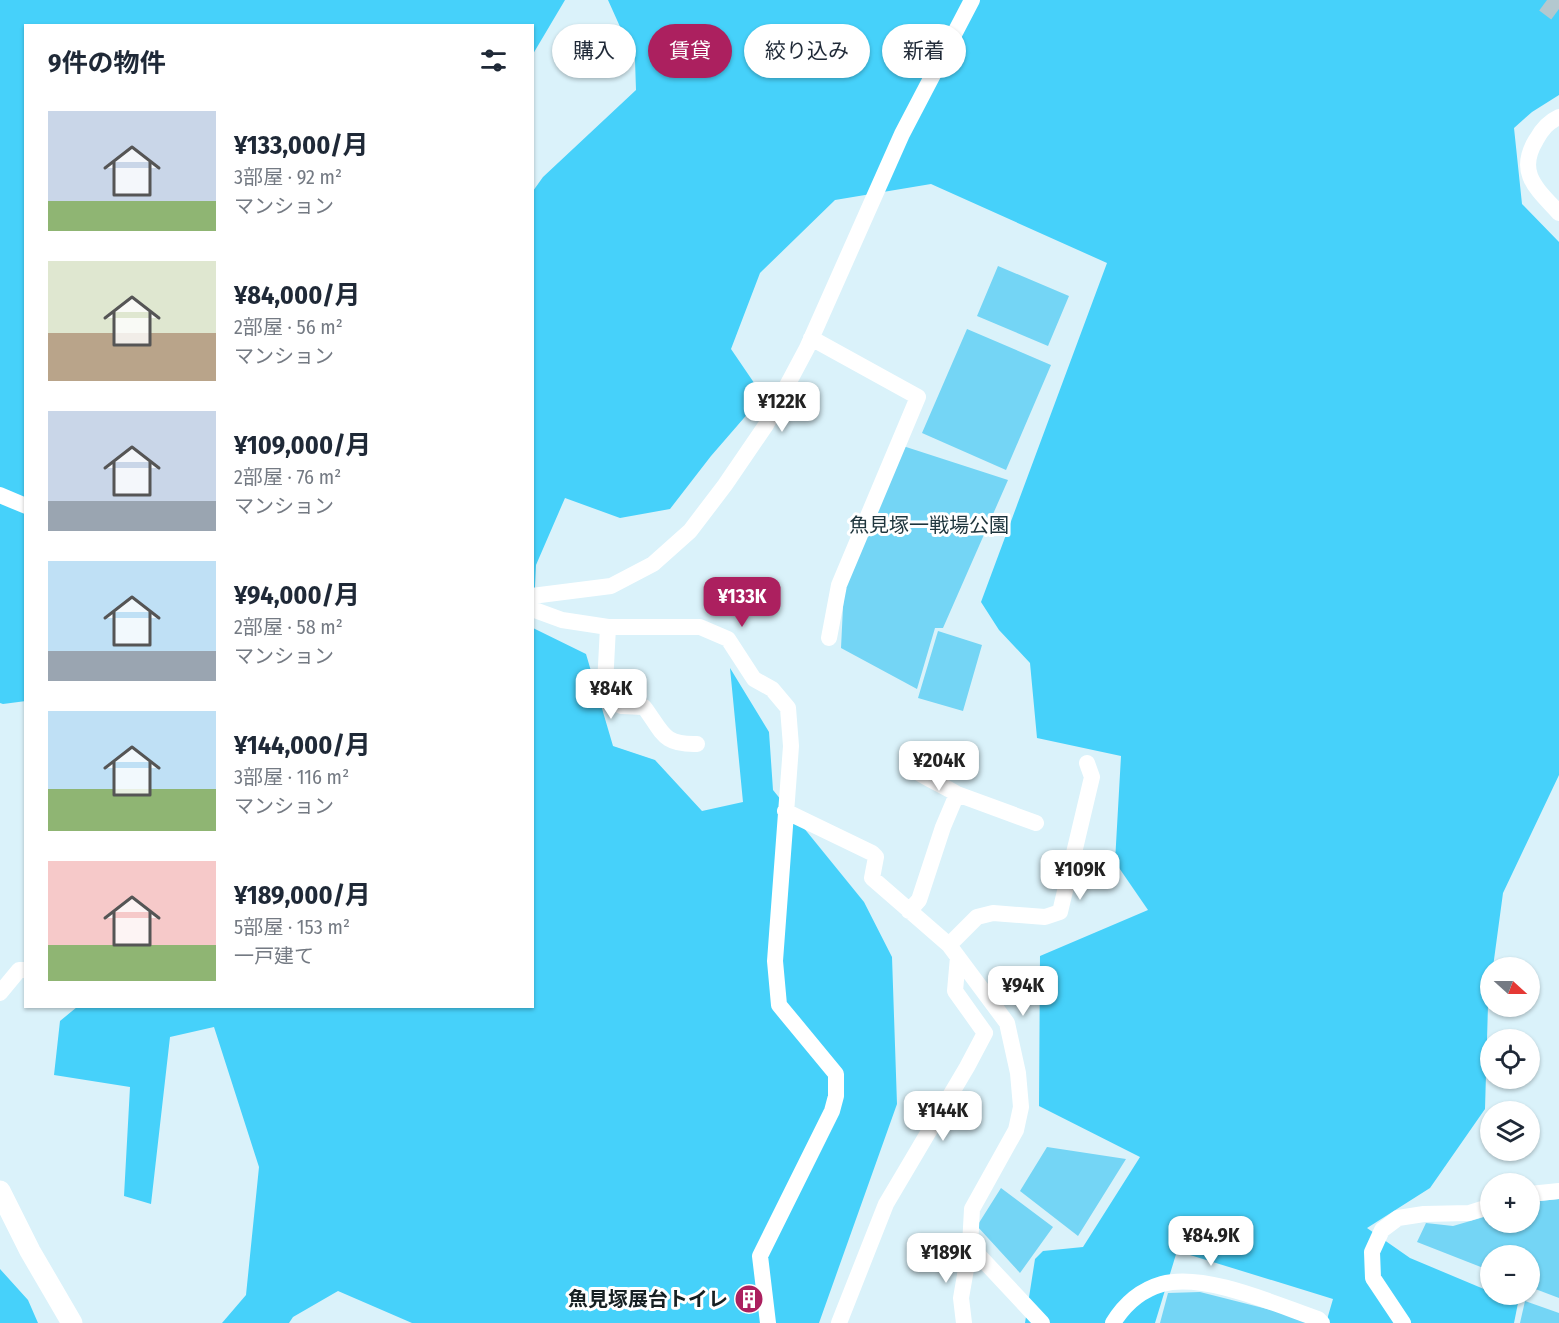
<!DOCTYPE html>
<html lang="ja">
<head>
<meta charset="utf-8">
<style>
	:root { --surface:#fff; --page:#f6f6f7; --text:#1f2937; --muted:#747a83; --accent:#ac205f }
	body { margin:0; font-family:"Fira Sans Condensed","Noto Sans JP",sans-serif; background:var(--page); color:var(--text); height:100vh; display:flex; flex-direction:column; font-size:22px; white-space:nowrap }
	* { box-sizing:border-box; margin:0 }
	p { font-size:20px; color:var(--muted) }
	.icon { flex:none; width:33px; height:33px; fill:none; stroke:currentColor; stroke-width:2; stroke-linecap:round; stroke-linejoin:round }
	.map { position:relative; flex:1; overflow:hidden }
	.details { position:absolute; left:24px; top:24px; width:510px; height:984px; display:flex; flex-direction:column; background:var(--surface); border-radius:0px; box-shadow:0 2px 4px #0004 }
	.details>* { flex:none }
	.top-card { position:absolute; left:552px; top:24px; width:570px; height:54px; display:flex; gap:12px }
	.needle { width:39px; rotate:111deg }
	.buttons { position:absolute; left:1480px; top:957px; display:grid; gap:12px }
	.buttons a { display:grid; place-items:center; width:60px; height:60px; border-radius:50%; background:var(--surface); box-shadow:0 2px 4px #0004; font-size:30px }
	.price { position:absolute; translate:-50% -51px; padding:0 14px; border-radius:12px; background:#fff; color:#222; font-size:20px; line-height:39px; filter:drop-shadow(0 2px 3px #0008) }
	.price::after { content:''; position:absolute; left:50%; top:36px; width:18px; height:14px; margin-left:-9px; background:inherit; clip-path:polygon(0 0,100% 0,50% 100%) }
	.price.active { background:var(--accent); color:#fff }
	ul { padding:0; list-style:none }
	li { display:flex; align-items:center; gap:18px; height:150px; padding:0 24px }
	li span { display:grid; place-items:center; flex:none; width:168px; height:120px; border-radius:0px; color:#555 }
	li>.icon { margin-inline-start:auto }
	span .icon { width:72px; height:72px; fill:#fffc; stroke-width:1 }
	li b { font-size:26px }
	h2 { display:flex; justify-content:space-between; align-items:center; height:72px; padding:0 24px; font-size:26px }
	.tag { padding:0 21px; border-radius:27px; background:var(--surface); box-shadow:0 2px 4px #0004; font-size:21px; line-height:54px }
	.tag.active { background:var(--accent); color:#fff }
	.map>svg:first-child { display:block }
</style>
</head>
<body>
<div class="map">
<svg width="1559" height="1323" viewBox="0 0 1559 1323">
	<rect width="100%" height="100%" fill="#daf2fa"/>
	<path fill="#74d5f5" d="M998,266L1069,296L1048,346L977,316Z
		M967,329L1051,365L1006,470L922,433Z
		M903,446L1008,480L943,628H935L917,689L841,648L844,587Z
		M938,631L982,645L963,711L918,698Z
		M1047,1147L1126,1159L1078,1236L1020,1191Z
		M1001,1188L1053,1227L1020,1273L977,1226Z
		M1559,1199V1298L1530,1287V1256H1491V1271L1417,1242L1426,1223L1453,1226L1491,1215V1222H1530V1202Z
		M1200,1292L1302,1318L1309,1323H1160L1168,1293Z
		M1525,1301L1559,1313V1323H1520Z"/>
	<path fill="#46d1fa" d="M0,0H565L533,54L532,26H26V701L3,704L0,703Z
		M608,0H1559V95L1532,112L1514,128L1522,204L1559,242V775L1503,893L1493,967L1491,968L1488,1005L1485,1109L1430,1188L1367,1228L1410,1258L1491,1292V1294L1498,1295L1518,1303L1514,1323H1326L1333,1299L1177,1251L1155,1323H1025L1035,1259L1043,1251L1083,1247L1140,1157L1039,1106L1040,956L1148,910L1115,862L1121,756L1037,738L1030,663L999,630L981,602L1107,263L931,184L835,200L760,273L731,349L763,396L711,456L670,509L620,518L565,498L536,565L533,628L586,654L613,746L655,760L702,811L743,802L730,668L769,732L773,790L864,902L892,957L897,1104L819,1323H412L338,1291L293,1317L289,1323H222L246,1295L259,1167L214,1027L170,1037L151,1204L124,1196L130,1087L54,1075L60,1021L77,1007L532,1006L533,191L543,177L636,90L635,60Z
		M0,1269L28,1300L38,1323H0Z"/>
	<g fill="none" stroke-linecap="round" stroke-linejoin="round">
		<path stroke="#b3c8cf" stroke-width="26" stroke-dasharray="26 13" stroke-linecap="butt" d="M1547,0L1559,9"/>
		<path stroke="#fff" stroke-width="16" d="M1559,117C1548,122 1542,129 1536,140C1516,173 1537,189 1559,213
			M811,338L918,397L839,585L829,638
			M0,495L26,506
			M532,596L611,586L653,564L690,531L725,485L766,425L807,348L902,134L972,0
			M532,609L562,620L608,627H700L728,639L754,679L772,689L788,708L791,746L775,961L779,1005L836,1074V1096L832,1111L760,1256L768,1323
			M608,627L605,685L610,701L622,706L644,707C663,732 662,745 697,744
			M910,767C924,778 941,784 957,794
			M785,811L872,853L876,857L872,878L949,945L1007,1023L1018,1073L1021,1107L1016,1130L972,1209L970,1246L1042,1323
			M909,911L919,900L943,827L957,794L1036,823
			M949,945L977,917L993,913L1045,917L1060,912L1092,777L1087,763
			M0,993L19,970H26
			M1530,1194L1559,1191
			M839,1323L886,1204L967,1067L985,1033L955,991L958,957
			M964,1323L961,1298L970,1246
			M1113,1323C1124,1305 1141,1290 1162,1284C1204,1272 1277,1305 1318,1319L1322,1323
			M1403,1323L1373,1278L1372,1252L1382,1230L1398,1218L1424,1214L1469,1213L1491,1206"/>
		<path stroke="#fff" stroke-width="21" d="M0,1191L30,1251L72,1323"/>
	</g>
	<defs>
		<g id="building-disc" transform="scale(1.5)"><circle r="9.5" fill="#ac205f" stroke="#fff"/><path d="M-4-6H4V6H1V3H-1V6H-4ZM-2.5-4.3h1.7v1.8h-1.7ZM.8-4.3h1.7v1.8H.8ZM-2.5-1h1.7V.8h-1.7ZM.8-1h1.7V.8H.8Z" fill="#fff"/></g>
	</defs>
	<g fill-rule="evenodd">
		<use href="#building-disc" x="749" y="1299"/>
	</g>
	<g text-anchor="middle" stroke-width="6" stroke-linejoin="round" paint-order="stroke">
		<g font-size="20" fill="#1e353d" stroke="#fff">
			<text x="929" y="532">魚見塚一戦場公園</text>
		</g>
		<g font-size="20" font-weight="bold" fill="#172023" stroke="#fff" text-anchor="end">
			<text x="728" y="1306">魚見塚展台トイレ</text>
		</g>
	</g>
</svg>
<div class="buttons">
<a><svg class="needle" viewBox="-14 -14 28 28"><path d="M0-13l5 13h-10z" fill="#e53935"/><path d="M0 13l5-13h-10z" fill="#747a83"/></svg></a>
<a><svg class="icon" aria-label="locate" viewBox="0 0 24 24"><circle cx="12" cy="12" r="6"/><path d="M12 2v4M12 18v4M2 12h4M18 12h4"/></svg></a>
<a><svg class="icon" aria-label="layers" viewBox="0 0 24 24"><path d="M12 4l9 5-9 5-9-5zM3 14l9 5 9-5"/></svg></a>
<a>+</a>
<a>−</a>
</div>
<b class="price" style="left:782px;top:433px">¥122K</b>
<b class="price active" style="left:742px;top:628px">¥133K</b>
<b class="price" style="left:611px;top:720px">¥84K</b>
<b class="price" style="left:939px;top:792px">¥204K</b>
<b class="price" style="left:1080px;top:901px">¥109K</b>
<b class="price" style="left:1023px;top:1017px">¥94K</b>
<b class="price" style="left:943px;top:1142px">¥144K</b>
<b class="price" style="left:1211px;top:1267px">¥84.9K</b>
<b class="price" style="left:946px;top:1284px">¥189K</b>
<div class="top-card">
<a class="tag">購入</a>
<a class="tag active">賃貸</a>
<a class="tag">絞り込み</a>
<a class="tag">新着</a>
</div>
<section class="details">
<h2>9件の物件<svg class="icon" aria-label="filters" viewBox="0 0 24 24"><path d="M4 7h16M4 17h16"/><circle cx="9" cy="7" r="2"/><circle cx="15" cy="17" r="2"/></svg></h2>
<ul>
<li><span style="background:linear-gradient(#c9d6e8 75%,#8fb573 0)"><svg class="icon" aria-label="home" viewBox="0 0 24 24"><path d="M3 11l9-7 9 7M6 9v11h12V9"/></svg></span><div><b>¥133,000/月</b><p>3部屋 · 92 m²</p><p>マンション</p></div></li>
<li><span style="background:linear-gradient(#dfe7d0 60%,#b9a48a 0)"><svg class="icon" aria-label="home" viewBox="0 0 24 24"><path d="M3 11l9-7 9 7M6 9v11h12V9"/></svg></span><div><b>¥84,000/月</b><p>2部屋 · 56 m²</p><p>マンション</p></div></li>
<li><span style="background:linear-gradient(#c9d6e8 75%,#9aa5b1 0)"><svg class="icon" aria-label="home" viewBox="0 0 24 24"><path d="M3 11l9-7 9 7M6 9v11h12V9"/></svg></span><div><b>¥109,000/月</b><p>2部屋 · 76 m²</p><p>マンション</p></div></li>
<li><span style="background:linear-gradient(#bfe0f5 75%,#9aa5b1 0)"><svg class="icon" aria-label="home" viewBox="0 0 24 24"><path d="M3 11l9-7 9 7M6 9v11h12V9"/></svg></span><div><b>¥94,000/月</b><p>2部屋 · 58 m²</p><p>マンション</p></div></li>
<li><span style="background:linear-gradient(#bfe0f5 65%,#8fb573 0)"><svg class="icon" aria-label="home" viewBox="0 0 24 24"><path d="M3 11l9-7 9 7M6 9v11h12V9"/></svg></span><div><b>¥144,000/月</b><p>3部屋 · 116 m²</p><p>マンション</p></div></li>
<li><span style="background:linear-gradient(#f6c9c9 70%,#8fb573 0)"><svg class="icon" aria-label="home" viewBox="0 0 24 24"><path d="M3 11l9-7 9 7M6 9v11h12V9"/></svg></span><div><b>¥189,000/月</b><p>5部屋 · 153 m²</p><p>一戸建て</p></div></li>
</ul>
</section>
</div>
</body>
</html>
